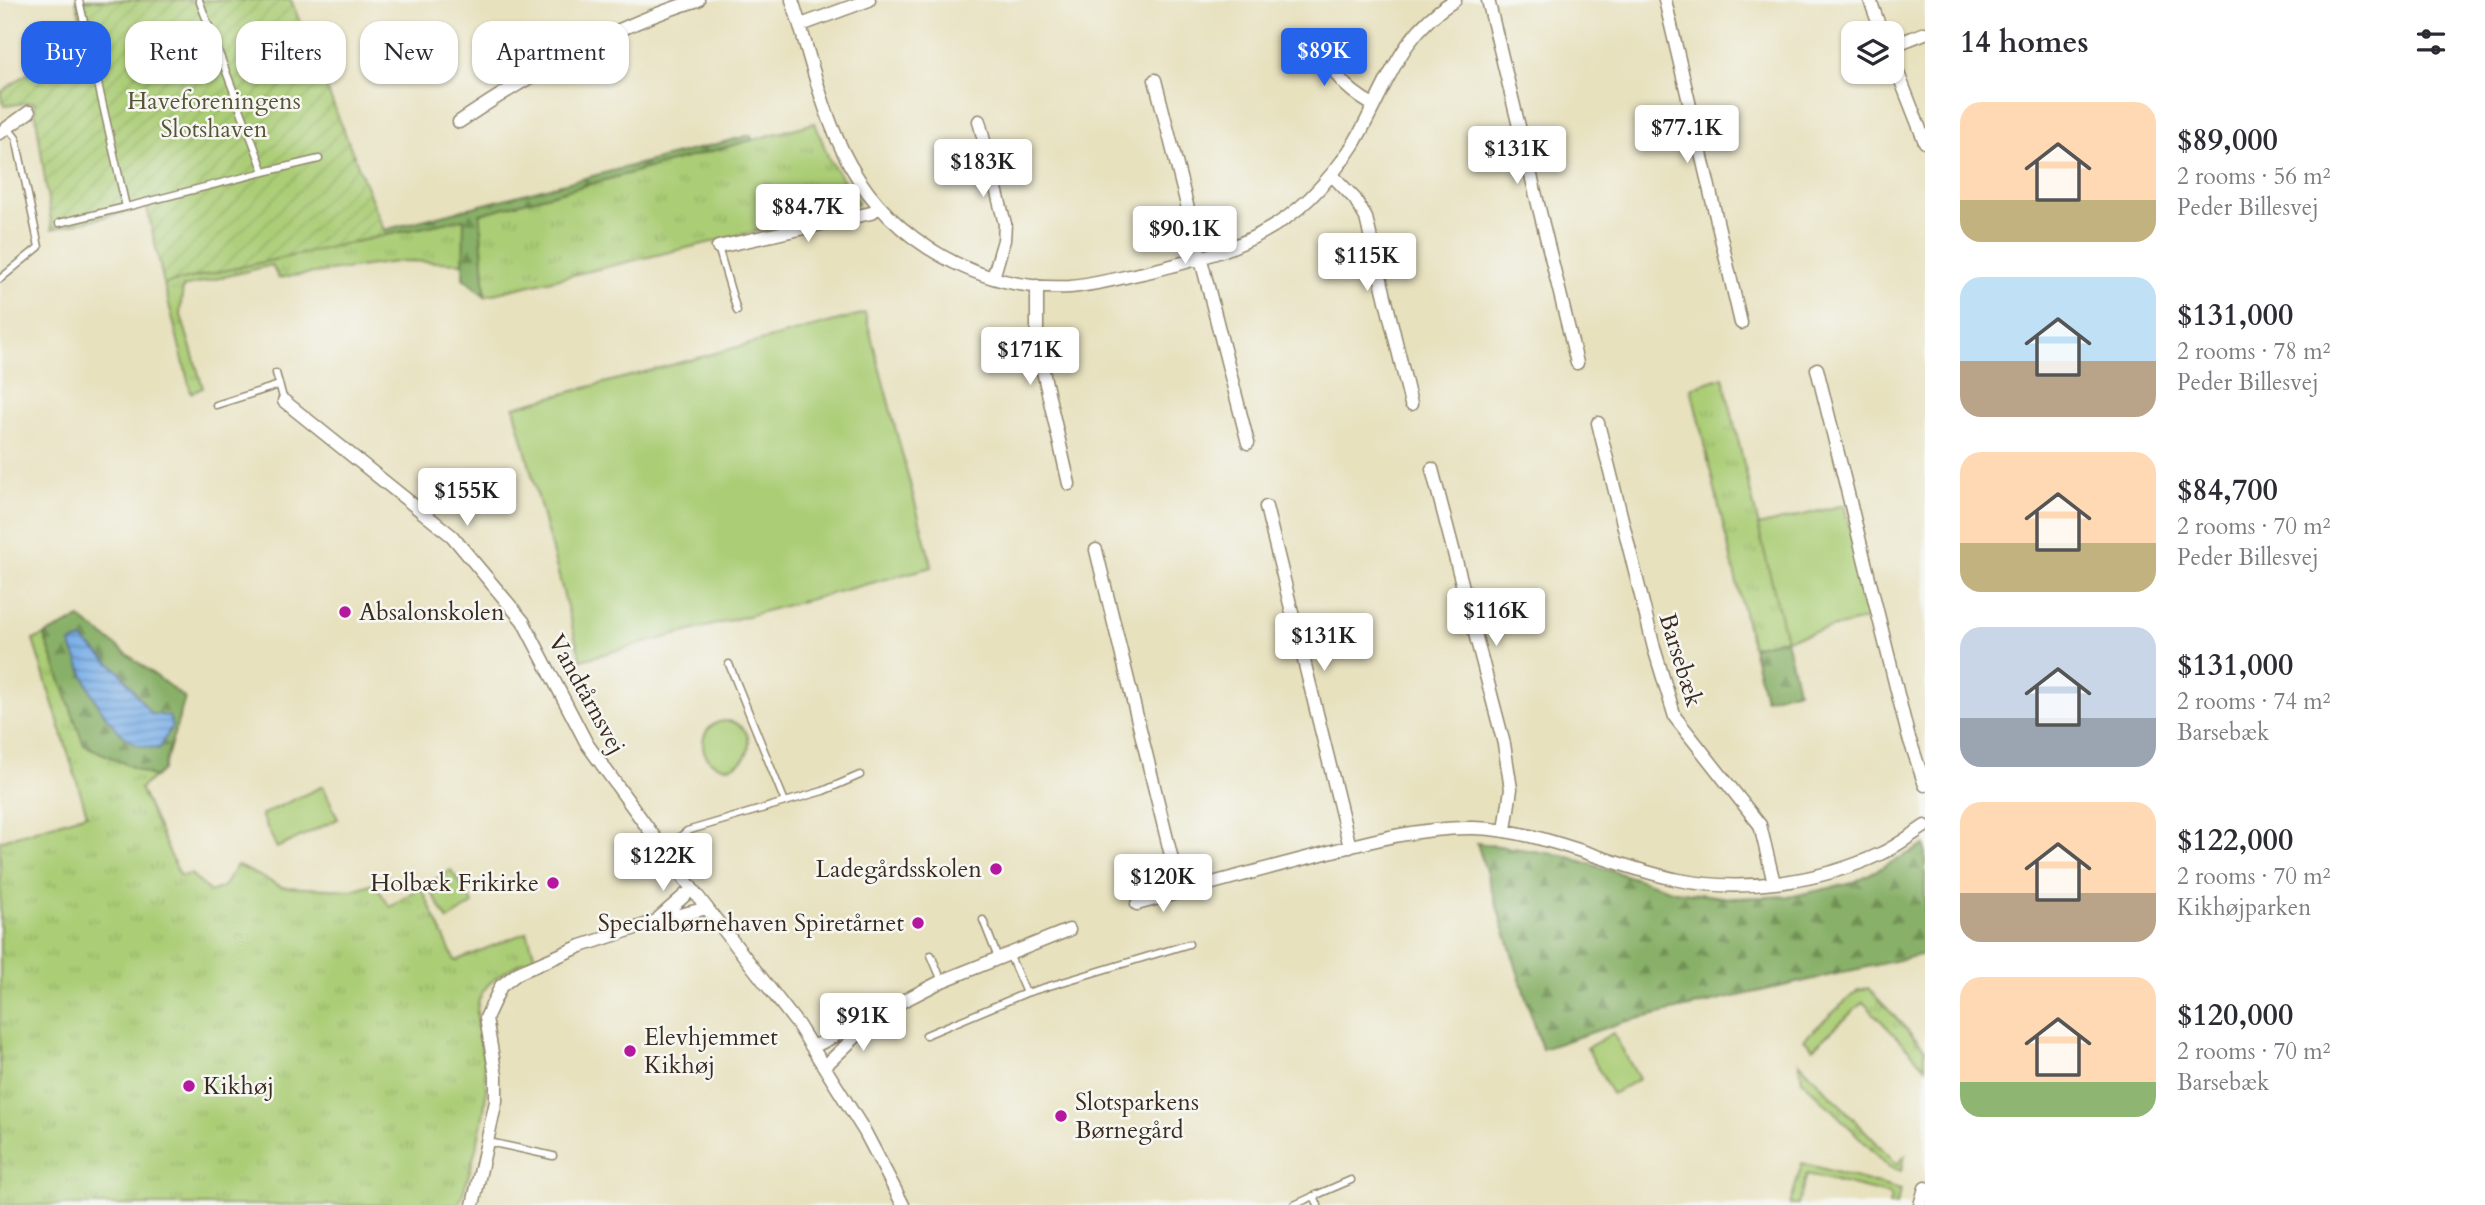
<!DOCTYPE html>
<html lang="en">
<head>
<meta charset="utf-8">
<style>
	:root { --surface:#fff; --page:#f7f7f7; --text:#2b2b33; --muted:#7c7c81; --accent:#2563eb }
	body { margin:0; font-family:Cardo,serif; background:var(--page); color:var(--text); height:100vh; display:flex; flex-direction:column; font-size:26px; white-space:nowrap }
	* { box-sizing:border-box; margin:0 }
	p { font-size:23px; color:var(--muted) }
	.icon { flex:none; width:38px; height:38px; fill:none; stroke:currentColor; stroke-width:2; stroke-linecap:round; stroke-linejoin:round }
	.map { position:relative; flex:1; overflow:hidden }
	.details { display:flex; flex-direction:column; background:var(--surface); width:560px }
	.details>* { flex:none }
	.hud { position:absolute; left:21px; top:21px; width:665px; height:63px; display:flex; gap:14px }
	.controls { position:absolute; left:1841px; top:21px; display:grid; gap:14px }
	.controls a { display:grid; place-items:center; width:63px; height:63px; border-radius:14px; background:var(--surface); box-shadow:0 2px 5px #0004; font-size:35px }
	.price { position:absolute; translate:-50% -60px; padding:0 16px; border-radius:7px; background:#fff; color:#222; font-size:23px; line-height:46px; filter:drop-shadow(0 2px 4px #0008) }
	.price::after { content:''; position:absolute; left:50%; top:42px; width:21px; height:16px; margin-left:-10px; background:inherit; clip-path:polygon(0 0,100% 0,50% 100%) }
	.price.current { background:var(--accent); color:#fff }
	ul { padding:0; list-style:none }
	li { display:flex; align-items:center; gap:21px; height:175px; padding:0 35px }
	li span { display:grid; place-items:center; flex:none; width:196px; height:140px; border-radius:21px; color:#555 }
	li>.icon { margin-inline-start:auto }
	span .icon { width:84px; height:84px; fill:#fffc; stroke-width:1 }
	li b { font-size:30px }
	h2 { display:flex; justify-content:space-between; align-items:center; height:84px; padding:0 35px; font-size:30px }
	.tag { padding:0 24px; border-radius:21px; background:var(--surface); box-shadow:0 2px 5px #0004; font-size:24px; line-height:63px }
	.tag.current { background:var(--accent); color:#fff }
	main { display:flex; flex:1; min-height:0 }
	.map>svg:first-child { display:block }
</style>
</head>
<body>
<main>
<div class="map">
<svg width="1925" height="1205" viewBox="0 0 1925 1205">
	<defs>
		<pattern id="grass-tufts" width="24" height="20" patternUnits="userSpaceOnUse" patternTransform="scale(1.75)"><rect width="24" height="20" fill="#abcd76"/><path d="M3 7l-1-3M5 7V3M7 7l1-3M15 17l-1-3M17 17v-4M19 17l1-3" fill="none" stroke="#94b066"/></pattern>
		<pattern id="forest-firs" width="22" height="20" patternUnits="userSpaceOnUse" patternTransform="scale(1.75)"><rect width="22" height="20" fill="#88b067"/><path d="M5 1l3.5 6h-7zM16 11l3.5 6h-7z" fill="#708f54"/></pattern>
		<pattern id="garden-furrows" width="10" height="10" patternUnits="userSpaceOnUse" patternTransform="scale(1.75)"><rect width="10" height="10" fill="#abcd76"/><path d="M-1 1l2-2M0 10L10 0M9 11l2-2" fill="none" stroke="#94b066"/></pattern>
		<pattern id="water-rules" width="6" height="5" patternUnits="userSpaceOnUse" patternTransform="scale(1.75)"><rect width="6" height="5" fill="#7bb0e9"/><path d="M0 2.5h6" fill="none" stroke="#668fbc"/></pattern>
	</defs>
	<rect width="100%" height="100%" fill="#f6f6f2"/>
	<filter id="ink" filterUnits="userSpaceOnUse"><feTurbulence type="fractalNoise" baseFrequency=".0143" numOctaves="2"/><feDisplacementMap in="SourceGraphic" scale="14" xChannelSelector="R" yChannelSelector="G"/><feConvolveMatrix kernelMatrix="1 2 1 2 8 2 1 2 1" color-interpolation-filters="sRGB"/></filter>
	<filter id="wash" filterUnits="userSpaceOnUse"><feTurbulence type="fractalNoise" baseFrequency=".00686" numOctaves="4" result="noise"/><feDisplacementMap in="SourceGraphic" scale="28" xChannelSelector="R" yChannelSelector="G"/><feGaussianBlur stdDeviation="1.57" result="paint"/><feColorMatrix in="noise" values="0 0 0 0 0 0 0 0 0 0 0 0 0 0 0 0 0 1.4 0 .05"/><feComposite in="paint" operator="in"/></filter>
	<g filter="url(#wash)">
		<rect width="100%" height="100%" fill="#e7e1be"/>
		<path fill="url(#grass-tufts)" stroke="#737c4a" stroke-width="2" d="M815,123L829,159L858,202L850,209L485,296L480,214Z
			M464,218V263L403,261L278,278L272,265L183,287L180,312L203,388L191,393L164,284Z
			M1723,377L1786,639L1752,647L1691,388Z
			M44,635L84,745L154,777L140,788L180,876L191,874L210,892L223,887L237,865L282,887L352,890L374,883L390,907L421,887L455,961L527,932L535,957C446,993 486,1019 486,1089C486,1118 469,1177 459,1205H0V841L87,814L33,640Z
			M1868,988L1925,1049V1067L1863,1002L1813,1048L1804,1039L1858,990Z
			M1799,1062L1897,1164L1905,1156L1901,1171L1889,1167L1802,1080Z
			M1802,1163L1901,1190L1896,1205H1889L1891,1195L1807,1174L1798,1205H1790Z"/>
		<path fill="url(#forest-firs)" stroke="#626d42" stroke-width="2" d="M751,135L752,140L480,214L485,296L463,278L464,219L386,235L384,230Z
			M80,618L185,698L163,770L154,777L84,745L44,635Z
			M1786,639L1798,690L1765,699L1752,647Z
			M1477,843L1562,855L1675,891L1731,898L1793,896L1852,883L1925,845V954L1623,1022L1542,1049Z"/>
		<path fill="#abcd76" stroke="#737c4a" stroke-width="2" d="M865,313L932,567L581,660L514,407Z
			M1844,505L1872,618L1786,639L1758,526Z
			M703 744a23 23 0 1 1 46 0a23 23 0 1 1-46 0Z
			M323,786L338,819L277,848L261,815Z
			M451,870L473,904L448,920L427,885Z
			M1613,1033L1639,1079L1612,1094L1587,1048Z"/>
		<path fill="url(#garden-furrows)" stroke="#737c4a" stroke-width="2" d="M76,0H291L386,235L164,284L147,207L52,229L34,102L4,106L0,93L84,33Z"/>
		<path fill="url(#water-rules)" stroke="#5b6d84" stroke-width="2" d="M82,639L120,672L151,714L169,716L172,726L159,749C151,747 140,747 133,743C98,719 86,680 70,643Z"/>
	</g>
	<g filter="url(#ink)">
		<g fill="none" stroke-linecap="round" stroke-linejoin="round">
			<g stroke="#91866e" stroke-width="9">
				<path id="service" d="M79,0L126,207L264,172L199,0
					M264,172L319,159
					M59,223L126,207
					M718,247L737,311
					M0,279L39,247L16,138L8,128
					M276,373L284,401
					M216,405L279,385
					M785,802L823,791L860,775
					M663,850L687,831L785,802L729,664
					M983,920L998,958
					M1009,954L1026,993L1189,944
					M931,955L942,981
					M926,1035L1026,993
					M489,1142L553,1156
					M1314,1196L1351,1180
					M1294,1205L1314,1196L1318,1205"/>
			</g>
			<g stroke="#91866e" stroke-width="15">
				<path id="minor" d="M792,0C810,54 822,115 850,165C893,242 982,292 1070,287C1095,285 1119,278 1143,273C1203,259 1264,243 1310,198C1326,182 1341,164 1353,145C1386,91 1397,35 1455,0
					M1488,0L1577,363
					M1665,0L1741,323
					M1870,0L1882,33
					M801,25L869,0
					M1321,37C1329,71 1343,88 1373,105
					M1892,46L1925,33
					M1892,58L1925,142
					M1155,80L1248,443
					M979,121L1005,224L1004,240L993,278
					M459,122C534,72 611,27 698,0
					M0,133L29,112
					M1332,175L1355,199L1366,218L1411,404
					M718,247L871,213L879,206
					M1037,286V345L1069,484
					M1817,369L1908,735L1925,785
					M284,401L452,536L523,621L587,744L692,889L798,1025L865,1132L903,1205
					M1598,423L1654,648L1675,717L1760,825L1774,883
					M1432,469L1504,744L1511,789L1505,830
					M1266,507L1350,847
					M1096,550L1180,892C1226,879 1272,867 1318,855C1369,841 1421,827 1474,828C1544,830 1610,866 1679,880C1744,893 1820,882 1880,854C1896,847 1911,835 1925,826
					M1137,904L1180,892
					M659,918L692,889
					M813,1047L942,981L1069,930
					M825,1066L870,1023
					M473,1205L496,1101V1076L486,1018L501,986L518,973L581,946L657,921L707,908
					M1920,1205L1925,1188"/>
			</g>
			<use href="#service" stroke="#fff" stroke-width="6"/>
			<use href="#minor" stroke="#fff" stroke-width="12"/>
		</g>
	</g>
	<g fill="#b5179e" stroke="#f6f6f2" stroke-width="2.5">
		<circle cx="345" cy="612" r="7"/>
		<circle cx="996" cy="869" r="7"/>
		<circle cx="553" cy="883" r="7"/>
		<circle cx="918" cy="923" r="7"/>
		<circle cx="630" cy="1051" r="7"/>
		<circle cx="189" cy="1086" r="7"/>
		<circle cx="1061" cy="1116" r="7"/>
	</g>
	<g text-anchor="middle" stroke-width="5" stroke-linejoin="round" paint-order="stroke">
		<g font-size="24" fill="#575334" stroke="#f6f6f2">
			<text x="214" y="109">Haveforeningens<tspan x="214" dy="28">Slotshaven</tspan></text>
		</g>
		<g font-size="24" fill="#3b2a1e" stroke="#f6f6f2" text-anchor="start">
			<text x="359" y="620">Absalonskolen</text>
			<text x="982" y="877" text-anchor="end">Ladegårdsskolen</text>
			<text x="539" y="891" text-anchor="end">Holbæk Frikirke</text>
			<text x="904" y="931" text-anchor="end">Specialbørnehaven Spiretårnet</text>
			<text x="644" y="1045">Elevhjemmet<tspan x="644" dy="28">Kikhøj</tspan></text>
			<text x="203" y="1094">Kikhøj</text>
			<text x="1075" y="1110">Slotsparkens<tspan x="1075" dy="28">Børnegård</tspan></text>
		</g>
		<g font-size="24" fill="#3b2a1e" stroke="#f6f6f2">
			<text transform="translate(1681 660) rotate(73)" y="8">Barsebæk</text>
			<text transform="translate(587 694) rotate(61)" y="8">Vandtårnsvej</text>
		</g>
	</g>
</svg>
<div class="controls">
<a><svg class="icon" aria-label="layers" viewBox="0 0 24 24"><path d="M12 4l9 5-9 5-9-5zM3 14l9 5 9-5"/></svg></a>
</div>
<b class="price current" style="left:1324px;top:88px">$89K</b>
<b class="price" style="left:1687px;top:165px">$77.1K</b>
<b class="price" style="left:1517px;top:186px">$131K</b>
<b class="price" style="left:983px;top:199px">$183K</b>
<b class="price" style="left:808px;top:244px">$84.7K</b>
<b class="price" style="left:1185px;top:266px">$90.1K</b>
<b class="price" style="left:1367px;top:293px">$115K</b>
<b class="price" style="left:1030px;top:387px">$171K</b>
<b class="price" style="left:467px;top:528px">$155K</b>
<b class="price" style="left:1496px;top:648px">$116K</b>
<b class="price" style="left:1324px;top:673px">$131K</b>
<b class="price" style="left:663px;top:893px">$122K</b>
<b class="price" style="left:1163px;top:914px">$120K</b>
<b class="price" style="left:863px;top:1053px">$91K</b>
<div class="hud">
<a class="tag current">Buy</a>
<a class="tag">Rent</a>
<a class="tag">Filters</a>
<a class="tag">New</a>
<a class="tag">Apartment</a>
</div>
</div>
<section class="details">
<h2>14 homes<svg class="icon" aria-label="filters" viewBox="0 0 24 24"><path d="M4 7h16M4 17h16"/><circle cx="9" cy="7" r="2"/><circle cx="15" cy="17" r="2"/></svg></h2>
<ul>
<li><span style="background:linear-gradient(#ffd9b3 70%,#c2b280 0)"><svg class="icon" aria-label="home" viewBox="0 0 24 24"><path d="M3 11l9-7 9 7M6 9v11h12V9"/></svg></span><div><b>$89,000</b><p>2 rooms · 56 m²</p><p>Peder Billesvej</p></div></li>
<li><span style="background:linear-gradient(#bfe0f5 60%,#b9a48a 0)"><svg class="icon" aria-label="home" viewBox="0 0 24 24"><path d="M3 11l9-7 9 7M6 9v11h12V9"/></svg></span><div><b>$131,000</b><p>2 rooms · 78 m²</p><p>Peder Billesvej</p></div></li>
<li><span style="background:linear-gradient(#ffd9b3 65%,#c2b280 0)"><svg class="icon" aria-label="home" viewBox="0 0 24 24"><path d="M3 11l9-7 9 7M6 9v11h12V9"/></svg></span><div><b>$84,700</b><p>2 rooms · 70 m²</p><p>Peder Billesvej</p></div></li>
<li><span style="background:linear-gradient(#c9d6e8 65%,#9aa5b1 0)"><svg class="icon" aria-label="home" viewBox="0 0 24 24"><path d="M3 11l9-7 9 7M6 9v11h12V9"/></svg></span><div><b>$131,000</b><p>2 rooms · 74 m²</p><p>Barsebæk</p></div></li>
<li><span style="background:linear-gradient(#ffd9b3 65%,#b9a48a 0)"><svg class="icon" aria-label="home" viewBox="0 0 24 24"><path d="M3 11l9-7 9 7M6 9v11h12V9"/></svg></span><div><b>$122,000</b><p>2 rooms · 70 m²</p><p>Kikhøjparken</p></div></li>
<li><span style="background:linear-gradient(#ffd9b3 75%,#8fb573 0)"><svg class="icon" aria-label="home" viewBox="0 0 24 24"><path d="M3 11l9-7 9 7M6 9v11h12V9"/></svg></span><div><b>$120,000</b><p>2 rooms · 70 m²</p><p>Barsebæk</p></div></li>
</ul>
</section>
</main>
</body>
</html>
